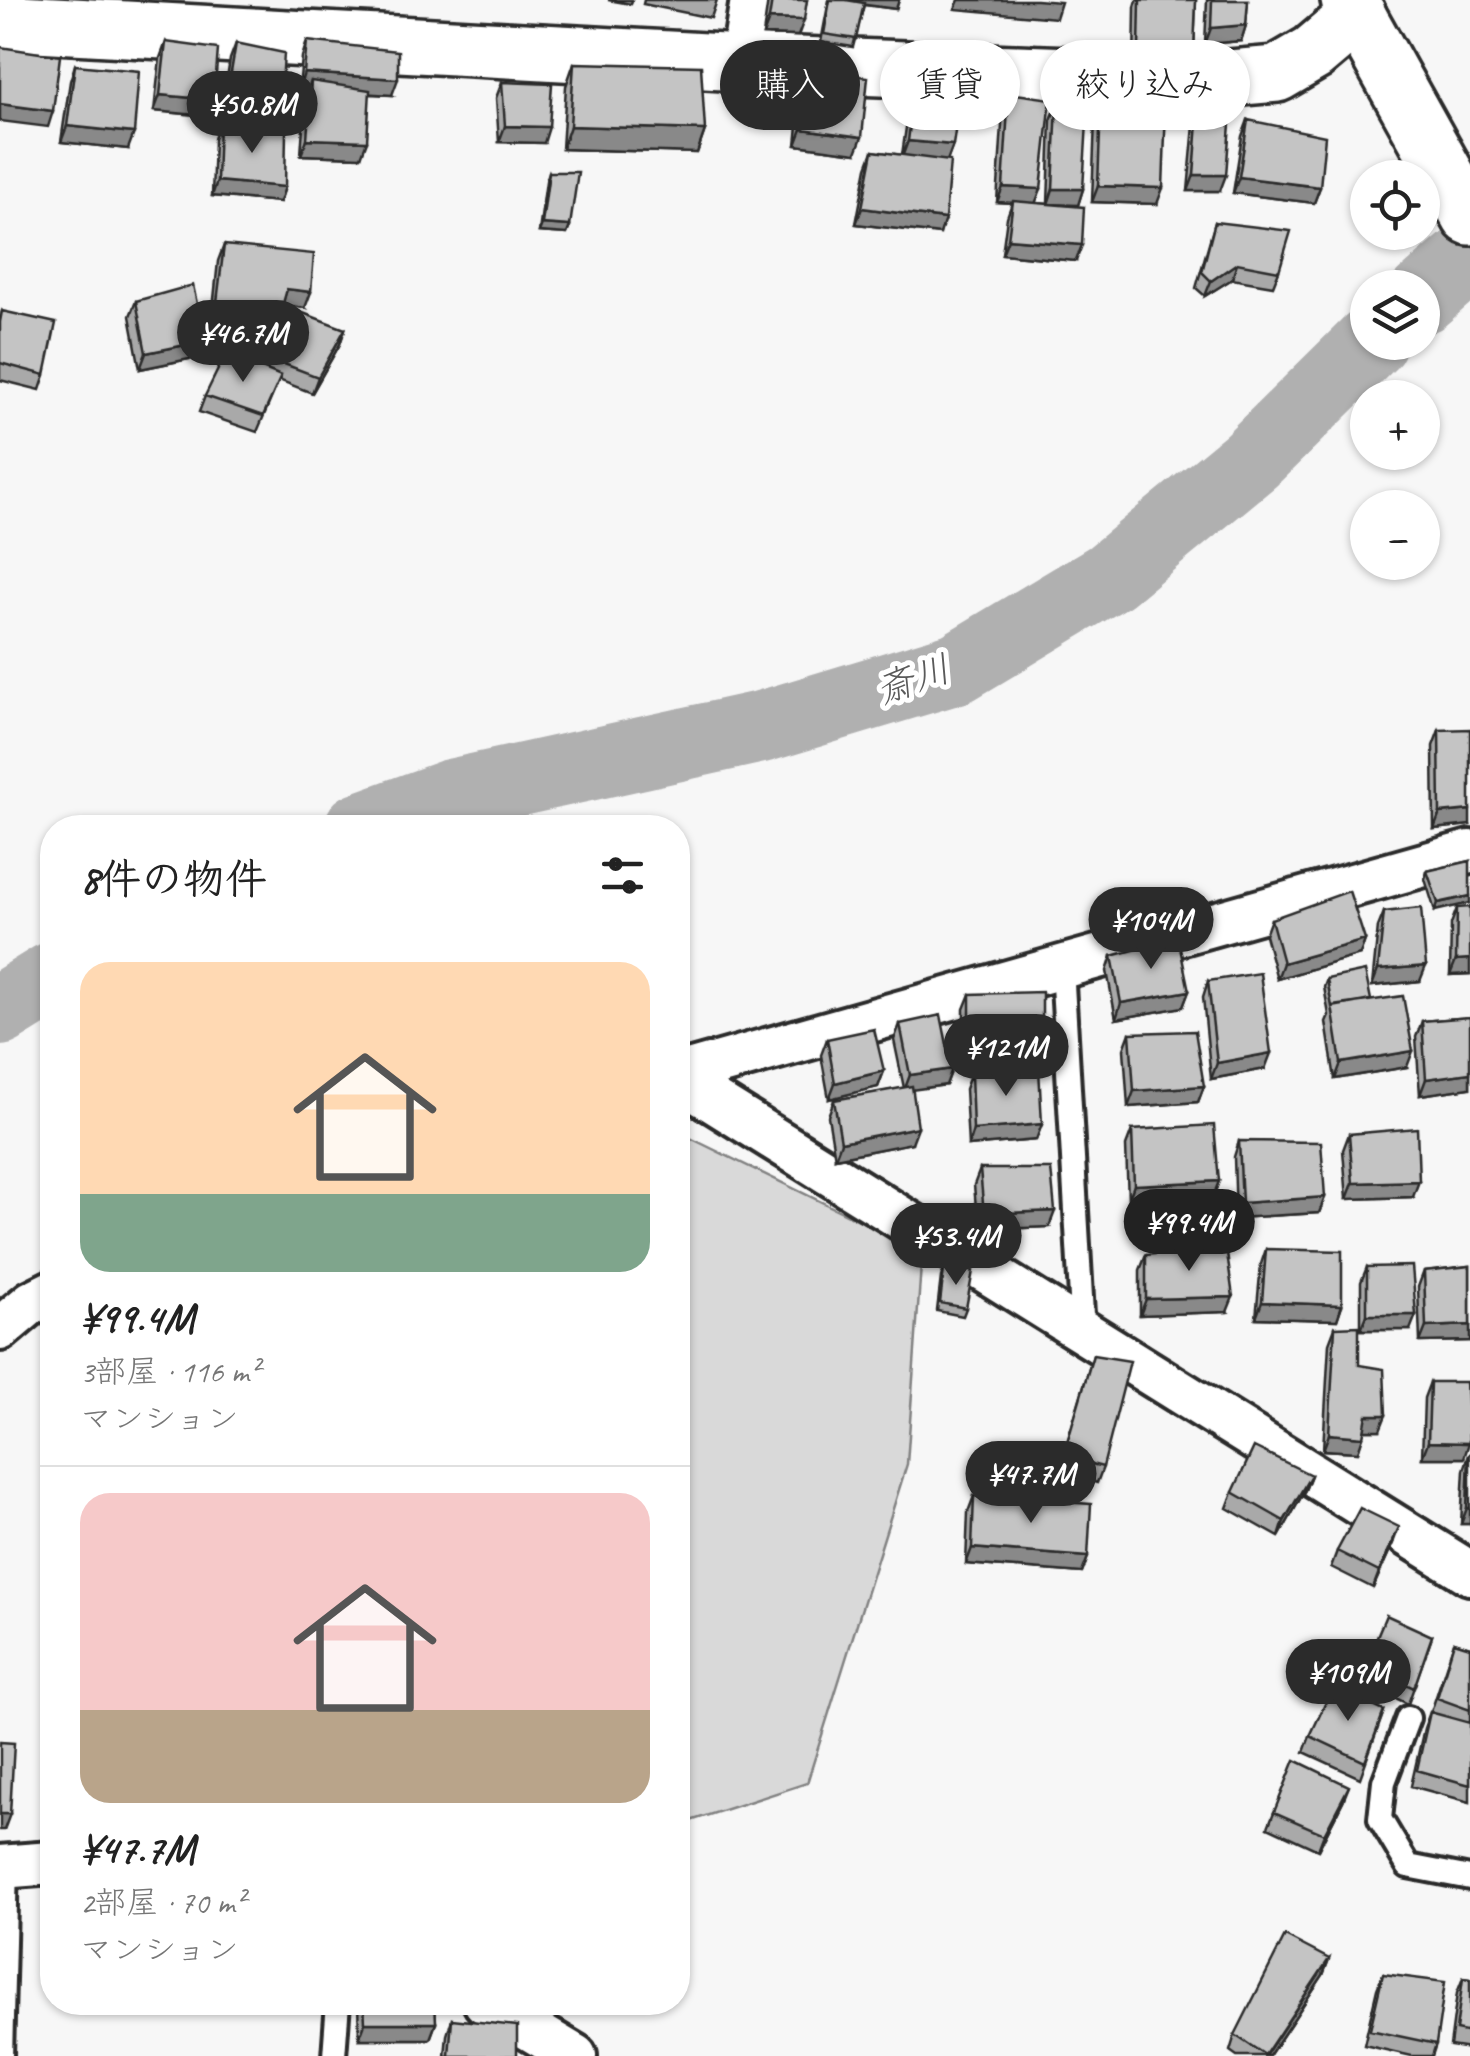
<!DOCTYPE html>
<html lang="ja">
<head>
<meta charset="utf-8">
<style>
	:root { --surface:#fff; --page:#f2f2f2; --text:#222; --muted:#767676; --line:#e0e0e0; --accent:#2b2b2b }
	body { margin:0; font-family:Caveat,"Klee One",sans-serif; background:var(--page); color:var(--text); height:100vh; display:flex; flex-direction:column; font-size:38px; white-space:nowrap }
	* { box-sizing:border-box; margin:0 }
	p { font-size:32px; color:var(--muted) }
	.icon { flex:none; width:55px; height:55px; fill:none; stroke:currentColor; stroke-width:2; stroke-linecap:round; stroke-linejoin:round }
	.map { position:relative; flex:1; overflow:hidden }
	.details { position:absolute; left:40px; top:815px; width:650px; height:1200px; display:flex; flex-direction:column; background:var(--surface); border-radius:40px; box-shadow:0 2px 8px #0004 }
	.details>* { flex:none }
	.hud { position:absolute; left:720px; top:40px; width:600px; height:90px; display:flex; gap:20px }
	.tools { position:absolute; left:1350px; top:160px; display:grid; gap:20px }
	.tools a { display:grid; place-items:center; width:90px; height:90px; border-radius:50%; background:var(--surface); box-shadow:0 2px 8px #0004; font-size:50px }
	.price { position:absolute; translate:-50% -85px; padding:0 22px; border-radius:35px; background:var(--accent); color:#fff; font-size:32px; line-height:65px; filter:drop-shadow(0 2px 5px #0008) }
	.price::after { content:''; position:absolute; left:50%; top:60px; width:30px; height:22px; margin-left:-15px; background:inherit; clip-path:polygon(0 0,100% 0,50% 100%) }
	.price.selected { background:#222; color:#fff }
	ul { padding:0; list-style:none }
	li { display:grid; align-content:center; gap:20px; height:530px; padding:0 40px }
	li+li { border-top:2px solid var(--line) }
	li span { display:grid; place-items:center; height:310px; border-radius:30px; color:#555 }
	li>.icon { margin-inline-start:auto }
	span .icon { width:180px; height:180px; fill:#fffc; stroke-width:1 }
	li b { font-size:42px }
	h2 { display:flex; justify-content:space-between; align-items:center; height:120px; padding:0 40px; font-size:42px }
	.tag { padding:0 35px; border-radius:45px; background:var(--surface); box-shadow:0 2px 8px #0004; font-size:35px; line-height:90px }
	.tag.selected { background:var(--accent); color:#fff }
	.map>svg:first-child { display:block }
</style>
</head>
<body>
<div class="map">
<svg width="1470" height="2056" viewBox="0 0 1470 2056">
	<rect width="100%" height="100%" fill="#f7f7f7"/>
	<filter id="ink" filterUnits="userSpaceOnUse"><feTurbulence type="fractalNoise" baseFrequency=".01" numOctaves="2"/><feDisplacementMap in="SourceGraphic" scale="20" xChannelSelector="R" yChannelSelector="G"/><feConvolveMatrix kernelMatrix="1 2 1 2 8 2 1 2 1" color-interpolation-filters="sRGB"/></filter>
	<g filter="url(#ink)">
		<path fill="#d9d9d9" stroke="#828282" stroke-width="2.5" d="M678,1132L922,1251L907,1464L807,1783L678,1825Z"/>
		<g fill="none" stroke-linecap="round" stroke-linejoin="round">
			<path stroke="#b0b0b0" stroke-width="72" d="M1422,298L1470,256
				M360,828L451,795L761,727L957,668L1110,576L1251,460L1371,342
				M0,1010L52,978"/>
			<g stroke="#2b2b2b" stroke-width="30">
				<path id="service" d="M1062,967L1083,1332
					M1408,1718L1384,1782L1380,1819L1408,1866L1470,1878
					M1,2056L6,1865
					M334,2056L338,2002"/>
			</g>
			<g stroke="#2b2b2b" stroke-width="50">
				<path id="minor" d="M742,63L752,0
					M678,1075L1470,852
					M678,1079L1470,1573
					M0,1329L32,1302L52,1292
					M0,1867L52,1863
					M485,2002L575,2056"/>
			</g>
			<g stroke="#2b2b2b" stroke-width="62">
				<path id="tertiary" d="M0,22L742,63L1207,80L1277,74L1313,53L1358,15"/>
			</g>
			<g stroke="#2b2b2b" stroke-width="62">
				<path id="trunk" d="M1349,0L1470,217"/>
			</g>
			<use href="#service" stroke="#fff" stroke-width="22"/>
			<use href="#minor" stroke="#fff" stroke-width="42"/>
			<use href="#tertiary" stroke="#fff" stroke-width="55"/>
			<use href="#trunk" stroke="#fff" stroke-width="55"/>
		</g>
		<path fill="#a9a9a9" stroke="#2b2b2b" stroke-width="2.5" d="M608,0H632L631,4Z
			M644,0H717L711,18L643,4Z
			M768,0H807L798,36L763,35Z
			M829,0H899L896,9L864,5L853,47L821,42Z
			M1137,0H1196L1194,51L1188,67H1134L1135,7Z
			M1207,0H1248L1246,25L1241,41L1205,44Z
			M307,41L392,95L369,94L361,157L301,155L305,97L308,90L299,89L302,57Z
			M166,42L208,116L154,111L160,58Z
			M236,43L275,117L222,112L230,59Z
			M574,63L705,130L697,153L562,149L566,86Z
			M75,65L128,149L61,142L70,81Z
			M808,71L856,153L796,145L802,87Z
			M916,77L953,145L947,161L940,234L856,224L867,167L873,151L902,155L911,93Z
			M502,82L544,143L499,142L496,98Z
			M1009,93L1036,203L1048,204L1051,120L1057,104L1083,189L1078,205H1058L1076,261L1002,254L1007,217L1012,203L997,202L1003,109Z
			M1101,103L1157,204L1092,202L1095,119Z
			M1199,109L1220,191H1188L1194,125Z
			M1248,120L1320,187L1314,203L1233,193L1242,136Z
			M219,123L285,187L280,202L212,196L214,139Z
			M549,172L570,226L567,234L539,232L546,181Z
			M1215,222L1279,271L1273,286L1232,279L1205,296L1196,288Z
			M224,245L305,308L282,305L276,322L212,318L218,261Z
			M136,301L199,357L140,369L130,316Z
			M2,311L45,375L40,390L0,380V317Z
			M345,329L340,344L312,393L279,380L257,432L199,412L205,396L267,370L271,359Z
			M1439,730L1470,825L1434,829L1433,746Z
			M1470,861L1435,911L1425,879L1427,871Z
			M1457,908L1470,974L1450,975L1451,924Z
			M1384,912L1420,981L1372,986L1378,927Z
			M1271,919L1365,940L1360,955L1277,979L1265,935Z
			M1112,956L1189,991L1183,1007L1116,1019L1107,971Z
			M1327,979L1370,1001L1407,1067L1335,1079L1326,1022L1329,1015L1324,987Z
			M1208,981L1265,1069L1211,1079L1203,997Z
			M970,994L1036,1051L964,1056V1009Z
			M1470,1017V1088L1420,1095L1416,1037L1422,1021Z
			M900,1024L952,1069L946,1085L912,1089V1143L835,1158L828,1116L834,1100L904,1088L894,1040Z
			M1130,1033L1204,1086L1198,1102L1128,1107L1124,1049Z
			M827,1039L884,1071L878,1087L829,1099L821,1055Z
			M971,1073L1042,1124L1036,1140L968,1146L965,1089Z
			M1132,1130L1219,1181L1213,1197L1128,1201L1126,1146Z
			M1349,1134L1413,1197L1347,1199L1343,1150Z
			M1239,1141L1325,1197L1319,1213L1236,1218L1234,1157Z
			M980,1169L1049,1227L978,1230L974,1185Z
			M1266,1249L1342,1305L1337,1320L1256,1318L1261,1264Z
			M1146,1255L1227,1312L1140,1315V1270Z
			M1470,1266V1341L1420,1342L1418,1287L1424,1271Z
			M1367,1267L1410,1330H1361V1282Z
			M944,1269L966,1308L963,1316L937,1311L941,1277Z
			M1335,1327L1359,1365L1380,1430H1364L1358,1452L1323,1450L1329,1343Z
			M1093,1355L1103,1467L1097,1483L1058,1472Z
			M1430,1382L1464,1458H1422L1424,1398Z
			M1469,1455L1470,1524H1461L1464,1470Z
			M1311,1475L1305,1490L1279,1537L1227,1508L1233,1492Z
			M974,1496L1088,1557L1082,1573L966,1564L968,1512Z
			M1393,1543L1373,1588L1331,1567L1337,1551Z
			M1432,1636L1408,1704L1360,1681L1365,1665Z
			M1454,1642L1470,1647V1802L1411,1786L1424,1728L1430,1712H1431Z
			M1384,1711L1360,1778L1304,1752L1310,1736Z
			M1343,1801L1318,1850L1268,1827L1274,1812Z
			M1329,1959L1323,1975L1269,2056H1237L1230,2051L1235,2035Z
			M1383,1974L1436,2044L1432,2056H1412L1364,2045L1377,1989Z
			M1463,1978L1470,1979V2049L1450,2046L1457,1993Z
			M358,2002H435L436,2023L430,2039H359Z
			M452,2019L517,2056H445L447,2035Z"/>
		<path fill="#898989" stroke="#2b2b2b" stroke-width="2.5" d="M844,0H899L896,9L844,2Z
			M959,0H1036L1061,2L1056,18L955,9Z
			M769,19L804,20L798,36L763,35Z
			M1246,25L1241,41L1205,44L1211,28Z
			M1139,51H1194L1188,67H1134Z
			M304,73L398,79L392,95L311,90V81L308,90L299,89Z
			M160,95L214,100L208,116L154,111Z
			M227,96L281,101L275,117L222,112Z
			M0,104L53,111L48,127L0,121Z
			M67,126L134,133L128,149L61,142Z
			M505,126L549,127L544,143L499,142Z
			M570,126L705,130L697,153L562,149Z
			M802,129L862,137L856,153L796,145Z
			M307,139L367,141L361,157L301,155Z
			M908,141L953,145L947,161L902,157Z
			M1194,175H1226L1220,191H1188Z
			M1239,177L1320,187L1314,203L1233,193Z
			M217,181L285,187L280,202L212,196Z
			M1098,186L1163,188L1157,204L1092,202Z
			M1003,187L1041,189L1035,204L997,202Z
			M1053,189H1083L1078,205L1048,204Z
			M862,208L945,219L940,234L856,224Z
			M542,224L570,226L567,234L539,232Z
			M1008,239L1082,245L1076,261L1002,254Z
			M1237,263L1232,279L1205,296L1211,281Z
			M287,289L311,292L305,308L282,305Z
			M217,302L282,307L276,322L212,318Z
			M345,329L340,344L312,393L318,377Z
			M205,341L199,357L140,369L146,353Z
			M1470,810V825L1434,829L1440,813Z
			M1470,896V903L1435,911L1438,903Z
			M1365,940L1360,955L1277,979L1283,963Z
			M1470,959V974L1450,975L1456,960Z
			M1426,966L1420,981L1372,986L1378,970Z
			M1189,991L1183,1007L1116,1019L1121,1003Z
			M1042,1035L1036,1051L964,1056L970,1040Z
			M1413,1051L1407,1067L1335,1079L1341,1063Z
			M1271,1053L1265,1069L1211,1079L1217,1063Z
			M952,1069L946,1085L904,1091L910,1075Z
			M884,1071L878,1087L829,1099L835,1083Z
			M1470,1073V1088L1420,1095L1426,1079Z
			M1204,1086L1198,1102L1128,1107L1134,1091Z
			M1042,1124L1036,1140L968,1146L973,1130Z
			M918,1127L912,1143L835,1158L841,1142Z
			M1219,1181L1213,1197L1128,1201L1134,1185Z
			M1419,1181L1413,1197L1347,1199L1353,1183Z
			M1325,1197L1319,1213L1236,1218L1242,1203Z
			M1055,1211L1049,1227L978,1230L984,1214Z
			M1233,1297L1227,1312L1140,1315L1146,1299Z
			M1262,1302L1342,1305L1337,1320L1256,1318Z
			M1367,1315H1416L1410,1330H1361Z
			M1470,1325V1341L1420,1342L1426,1327Z
			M1367,1415H1386L1380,1430H1361Z
			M1329,1434L1363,1437L1358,1452L1323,1450Z
			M1428,1442L1469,1443L1464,1458H1422Z
			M1311,1475L1305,1490L1279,1537L1284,1521Z
			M1467,1508H1470V1524H1461Z
			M1399,1527L1393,1543L1373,1588L1379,1572Z
			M972,1548L1088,1557L1082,1573L966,1564Z
			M1349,1786L1343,1801L1318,1850L1324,1834Z
			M0,1814H10L4,1830H0Z
			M1329,1959L1323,1975L1269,2056H1265Z
			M365,2023H436L430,2039H359Z"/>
		<path fill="#c4c4c4" stroke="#2b2b2b" stroke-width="2.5" d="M772,0H807L804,20L769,19Z
			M830,0H846L864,3L856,39L824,34Z
			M1140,0H1196L1194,51H1139Z
			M1212,0H1248L1246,25L1211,28Z
			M307,41L398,51V79L304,73Z
			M166,42L218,49L214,100L160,95Z
			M236,43L284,53L281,101L227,96Z
			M0,47L60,56L53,111L0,104Z
			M574,63L701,66L705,130L570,126Z
			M75,65L139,71L134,133L67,126Z
			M808,71L868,77L862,137L802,129Z
			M916,77L963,79L953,145L908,141Z
			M311,81L370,90L367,141L307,139Z
			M502,82L552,84L549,127L505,126Z
			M1009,93L1051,99L1041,189L1003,187Z
			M1101,103L1166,107L1163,188L1098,186Z
			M1057,104L1088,105L1083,189H1053Z
			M1199,109L1231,111L1226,175H1194Z
			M1248,120L1325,136L1320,187L1239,177Z
			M219,123L286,131L285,187L217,181Z
			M873,151L950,161L945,219L862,208Z
			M549,172H578L570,226L542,224Z
			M1013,201L1084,207L1082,245L1008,239Z
			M1215,222L1291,231L1279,271L1237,263L1211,281L1202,272Z
			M224,245L314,254L311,292L287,289L282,307L217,302Z
			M193,285L205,341L146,353L136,301Z
			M295,310L345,329L318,377L271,359Z
			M2,311L56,323L45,375L0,363V322Z
			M226,353L281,376L263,416L205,396Z
			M1470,729V810L1440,813L1439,730Z
			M1470,861V896L1438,903L1427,871Z
			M1349,891L1365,940L1283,963L1271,919Z
			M1470,907V959L1456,960L1457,908Z
			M1421,908L1426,966L1378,970L1384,912Z
			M1178,938L1189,991L1121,1003L1112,956Z
			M1365,971L1371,1000L1332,1007L1327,979Z
			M1260,973L1271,1053L1217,1063L1208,981Z
			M1042,992V1035L970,1040V994Z
			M1403,996L1413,1051L1341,1063L1332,1006Z
			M941,1015L952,1069L910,1075L900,1024Z
			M1470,1017V1073L1426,1079L1422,1021Z
			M874,1029L884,1071L835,1083L827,1039Z
			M1195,1031L1204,1086L1134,1091L1130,1033Z
			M1039,1069L1042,1124L973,1130L971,1073Z
			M912,1086L918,1127L841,1142L834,1100Z
			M1214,1125L1219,1181L1134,1185L1132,1130Z
			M1417,1128L1419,1181L1353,1183L1349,1134Z
			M1239,1141L1321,1142L1325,1197L1242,1203Z
			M980,1169H1051L1055,1211L984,1214Z
			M1226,1246L1233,1297L1146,1299V1255Z
			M1266,1249L1342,1251V1305L1262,1302Z
			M1412,1266L1416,1315H1367V1267Z
			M1470,1266V1325L1426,1327L1424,1271Z
			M944,1269L973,1271L966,1308L940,1303Z
			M1359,1326V1365L1384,1369L1386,1415H1367L1363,1437L1329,1434L1335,1327Z
			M1093,1355L1130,1361L1103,1467L1063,1457Z
			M1430,1382H1466L1469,1443L1428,1442Z
			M1254,1447L1311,1475L1284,1521L1233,1492Z
			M1470,1454V1508H1467L1469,1455Z
			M974,1496L1091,1504L1088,1557L972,1548Z
			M1360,1508L1399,1527L1379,1572L1337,1551Z
			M1386,1615L1432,1636L1414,1688L1365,1665Z
			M1454,1642L1470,1647V1710L1437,1698Z
			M1333,1687L1384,1711L1365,1762L1310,1736Z
			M1430,1712L1470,1723V1785L1417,1770Z
			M0,1742L14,1743L10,1814H0Z
			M1295,1760L1349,1786L1324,1834L1274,1812Z
			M1285,1936L1329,1959L1265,2055L1235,2035Z
			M1383,1974L1445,1982L1436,2044L1370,2030Z
			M1463,1978L1470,1979V2033L1456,2030Z
			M364,2002H435L436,2023H365Z
			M452,2019L517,2026V2056H449Z"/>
	</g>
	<g text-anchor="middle" stroke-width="10" stroke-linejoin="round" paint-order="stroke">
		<g font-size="38" font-style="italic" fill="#5a5a5a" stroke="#fff">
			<text transform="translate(913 679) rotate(-19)" y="13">斎川</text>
		</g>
	</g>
</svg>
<div class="tools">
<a><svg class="icon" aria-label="locate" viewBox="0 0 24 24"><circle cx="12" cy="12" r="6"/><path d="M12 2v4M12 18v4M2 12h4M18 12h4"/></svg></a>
<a><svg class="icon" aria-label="layers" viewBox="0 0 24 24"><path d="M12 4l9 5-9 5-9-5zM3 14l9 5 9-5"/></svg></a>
<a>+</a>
<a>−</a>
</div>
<b class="price" style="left:252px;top:156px">¥50.8M</b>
<b class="price" style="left:243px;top:385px">¥46.7M</b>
<b class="price" style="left:1151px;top:972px">¥104M</b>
<b class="price" style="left:1006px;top:1099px">¥121M</b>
<b class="price selected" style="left:1189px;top:1274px">¥99.4M</b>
<b class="price" style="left:956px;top:1288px">¥53.4M</b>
<b class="price" style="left:1031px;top:1526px">¥47.7M</b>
<b class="price" style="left:1348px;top:1724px">¥109M</b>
<div class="hud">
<a class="tag selected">購入</a>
<a class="tag">賃貸</a>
<a class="tag">絞り込み</a>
</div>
<section class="details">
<h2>8件の物件<svg class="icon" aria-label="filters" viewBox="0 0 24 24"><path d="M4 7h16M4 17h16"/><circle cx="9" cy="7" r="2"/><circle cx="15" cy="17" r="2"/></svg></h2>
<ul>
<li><span style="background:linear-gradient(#ffd9b3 75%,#7fa58c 0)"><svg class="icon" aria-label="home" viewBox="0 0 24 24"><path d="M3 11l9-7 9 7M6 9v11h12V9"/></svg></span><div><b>¥99.4M</b><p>3部屋 · 116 m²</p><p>マンション</p></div></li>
<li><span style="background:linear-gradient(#f6c9c9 70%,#b9a48a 0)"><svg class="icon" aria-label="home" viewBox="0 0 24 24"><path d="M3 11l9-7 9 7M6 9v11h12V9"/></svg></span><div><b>¥47.7M</b><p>2部屋 · 70 m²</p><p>マンション</p></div></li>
</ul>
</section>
</div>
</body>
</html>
